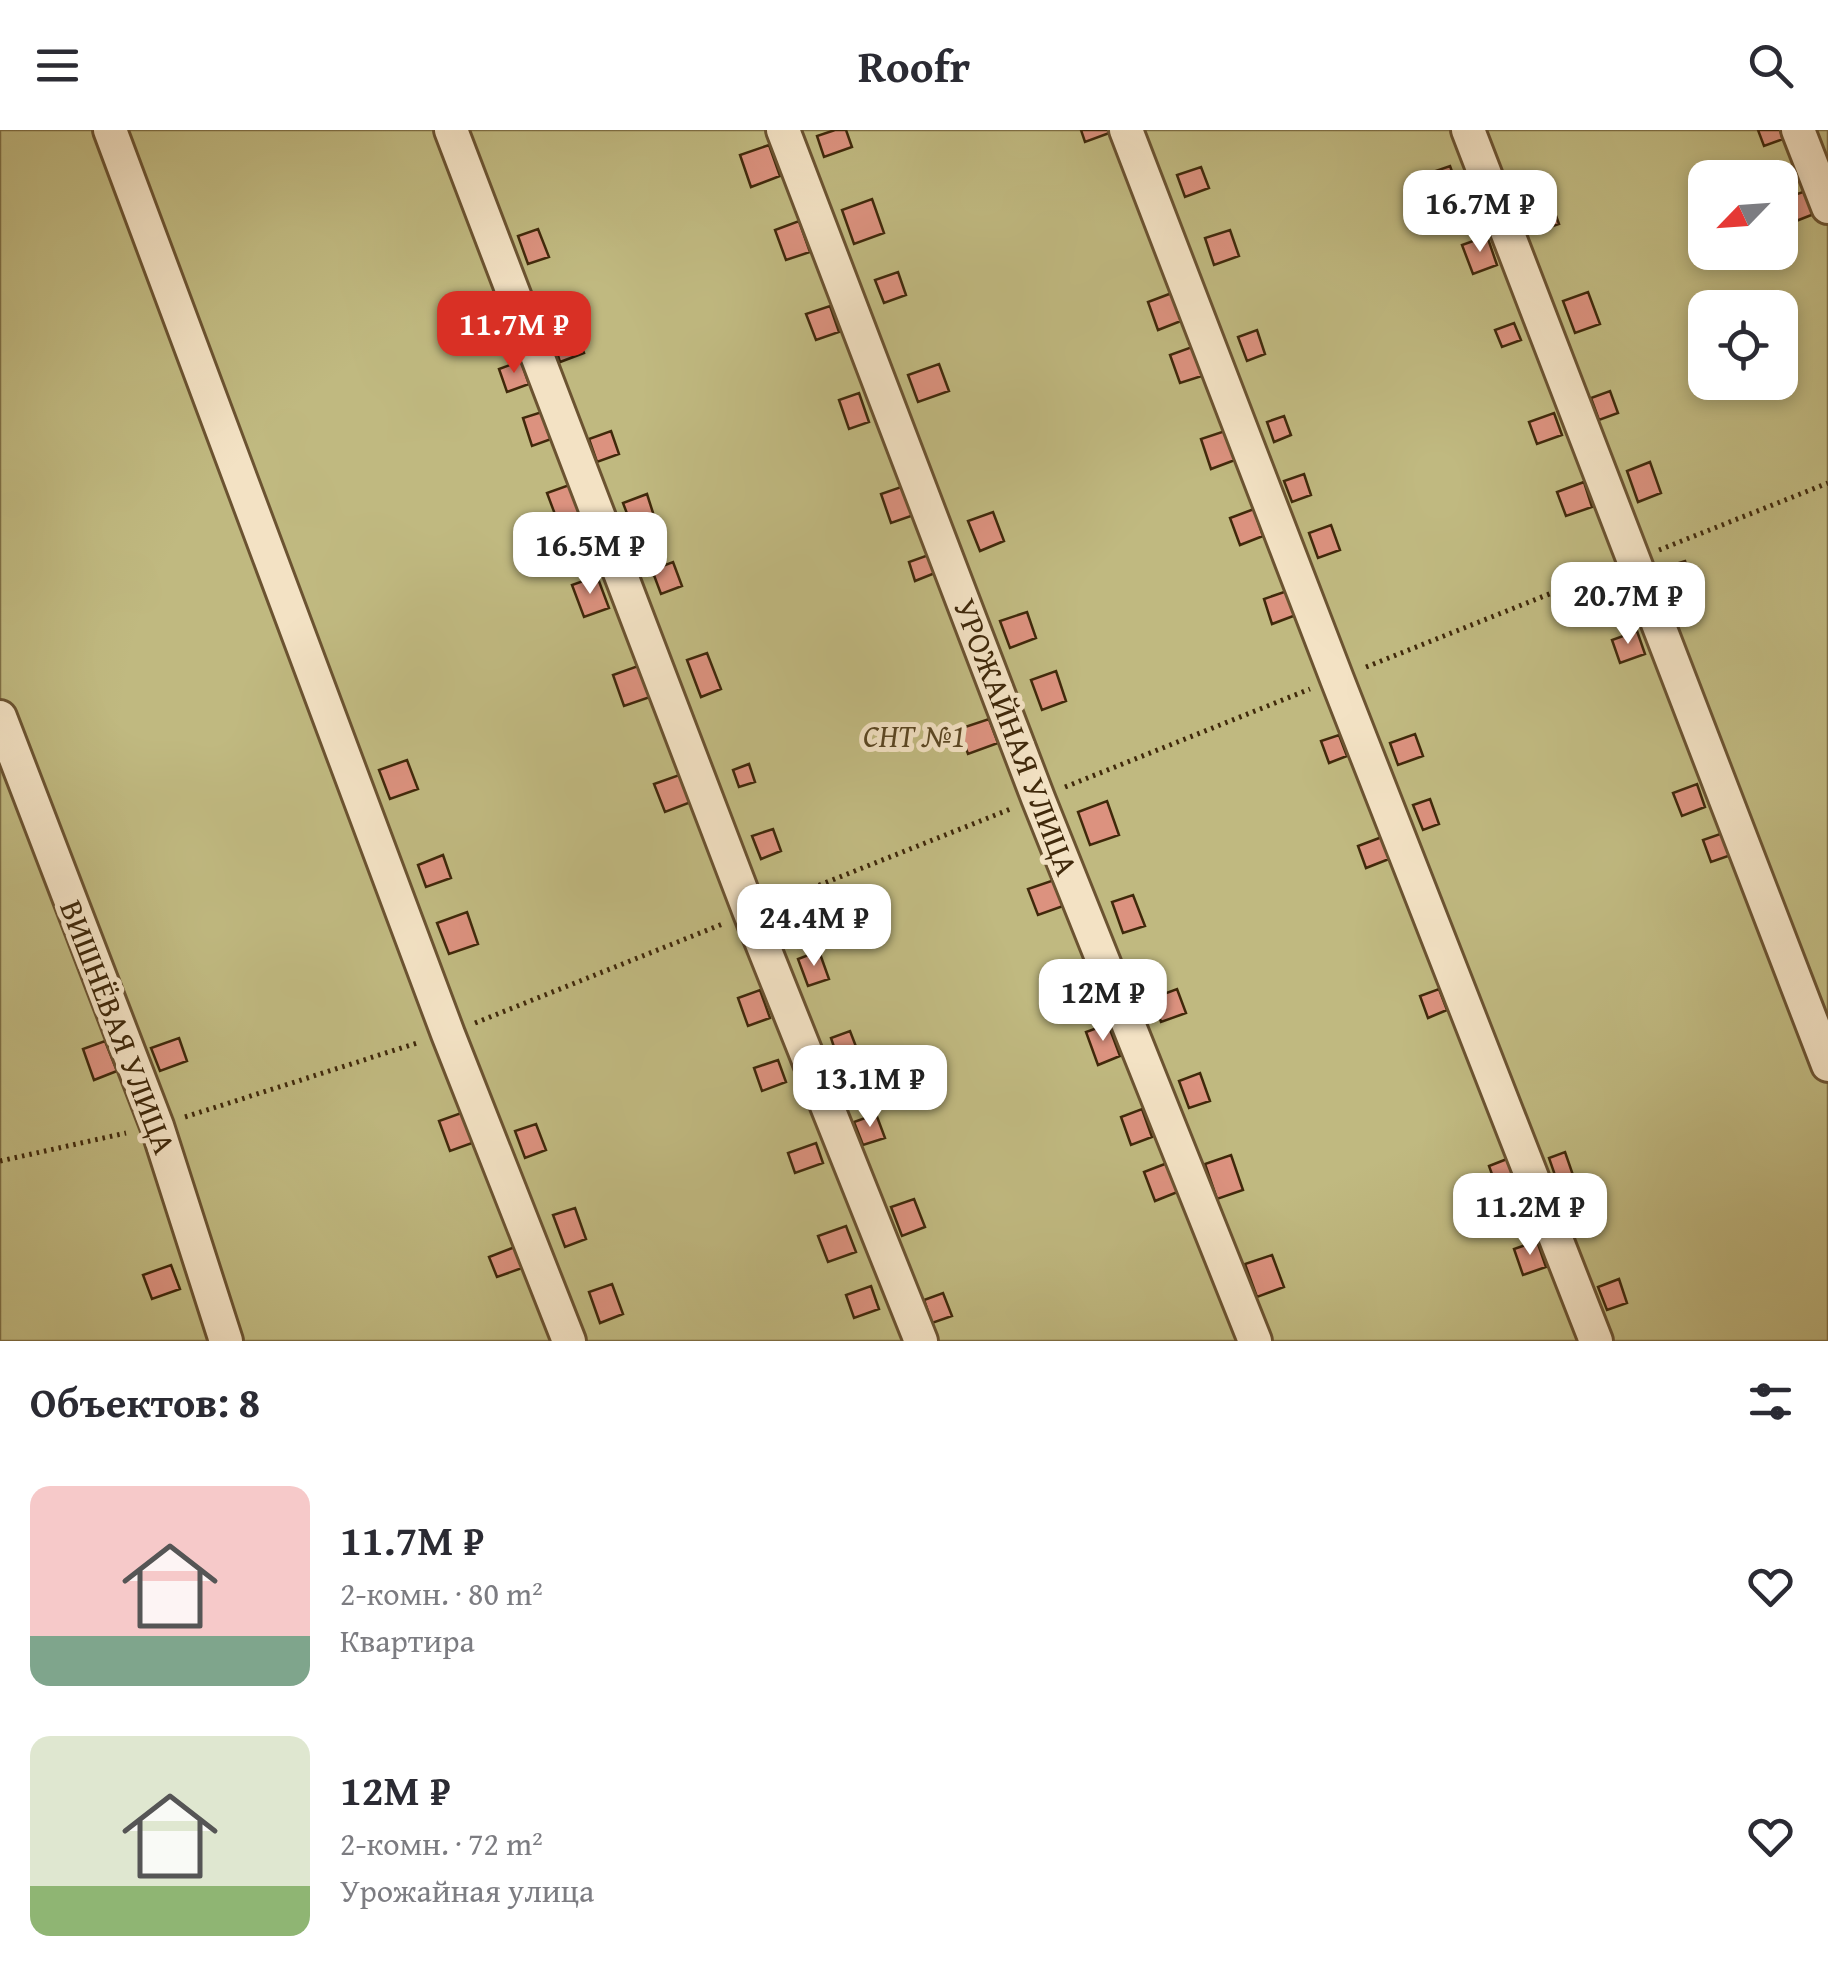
<!DOCTYPE html>
<html lang="ru">
<head>
<meta charset="utf-8">
<style>
	:root { --surface:#fff; --page:#f7f7f7; --text:#2b2b33; --muted:#7c7c81; --accent:#d93025 }
	body { margin:0; font-family:"Gentium Book Plus",serif; background:var(--page); color:var(--text); height:100vh; display:flex; flex-direction:column; font-size:38px; white-space:nowrap }
	* { box-sizing:border-box; margin:0 }
	p { font-size:32px; color:var(--muted) }
	.icon { flex:none; width:55px; height:55px; fill:none; stroke:currentColor; stroke-width:2; stroke-linecap:round; stroke-linejoin:round }
	.map { position:relative; height:1211px; overflow:hidden }
	.details { display:flex; flex-direction:column; background:var(--surface); flex:1 }
	.details>* { flex:none }
	.needle { width:65px; rotate:245deg }
	.tools { position:absolute; left:1688px; top:30px; display:grid; gap:20px }
	.tools a { display:grid; place-items:center; width:110px; height:110px; border-radius:20px; background:var(--surface); box-shadow:0 5px 15px #0003; font-size:50px }
	.price { position:absolute; translate:-50% -85px; padding:0 22px; border-radius:20px; background:#fff; color:#222; font-size:32px; line-height:65px; filter:drop-shadow(0 2px 5px #0008) }
	.price::after { content:''; position:absolute; left:50%; top:60px; width:30px; height:22px; margin-left:-15px; background:inherit; clip-path:polygon(0 0,100% 0,50% 100%) }
	.price.current { background:var(--accent); color:#fff }
	ul { padding:0; list-style:none }
	li { display:flex; align-items:center; gap:30px; height:250px; padding:0 30px }
	li span { display:grid; place-items:center; flex:none; width:280px; height:200px; border-radius:20px; color:#555 }
	li>.icon { margin-inline-start:auto }
	span .icon { width:120px; height:120px; fill:#fffc; stroke-width:1 }
	li b { font-size:42px }
	h2 { display:flex; justify-content:space-between; align-items:center; height:120px; padding:0 30px; font-size:42px }
	header { display:flex; justify-content:space-between; align-items:center; height:130px; padding:0 30px; background:var(--surface); font-size:45px; font-weight:700 }
	.map>svg:first-child { display:block }
</style>
</head>
<body>
<header><svg class="icon" aria-label="menu" viewBox="0 0 24 24"><path d="M4 6h16M4 12h16M4 18h16"/></svg>Roofr<svg class="icon" aria-label="search" viewBox="0 0 24 24"><circle cx="10" cy="10" r="6"/><path d="M15 15l6 6"/></svg></header>
<div class="map">
<svg width="1828" height="1211" viewBox="0 0 1828 1211">
	<rect width="100%" height="100%" fill="#edd2a4"/>
	<filter id="stains"><feTurbulence type="fractalNoise" baseFrequency=".002" numOctaves="4"/><feColorMatrix values="0 0 0 0 .2 0 0 0 0 .09 0 0 0 0 .02 0 0 0 .5 -.17"/></filter>
	<radialGradient id="worn" r=".72"><stop offset=".6" stop-color="#630" stop-opacity="0"/><stop offset="1" stop-color="#630" stop-opacity=".3"/></radialGradient>
	<path fill="#c0b980" stroke="#807146" stroke-width="2.5" fill-rule="evenodd" d="M0,0H1828V1211H0ZM1705,48H1780V122H1705ZM1705,178H1780V252H1705Z"/>
	<path fill="#dc927f" stroke="#40290b" stroke-width="2.5" d="M835,0H846L852,17L824,27L817,6Z
		M1081,0H1111L1112,2L1085,12Z
		M1758,0H1780L1783,9L1764,16Z
		M769,15L780,46L751,57L740,25Z
		M1450,36L1459,61L1436,70L1427,44Z
		M1201,37L1209,58L1185,67L1177,45Z
		M1547,61L1559,94L1532,103L1521,71Z
		M1806,61L1814,84L1791,93L1782,69Z
		M872,69L884,103L854,114L842,80Z
		M799,91L810,122L786,130L775,100Z
		M538,99L549,127L528,134L518,106Z
		M1230,100L1239,126L1214,135L1205,108Z
		M1487,106L1497,135L1473,144L1462,115Z
		M898,142L906,165L884,173L875,150Z
		M1588,162L1600,194L1575,203L1563,171Z
		M1172,163L1181,191L1158,200L1148,172Z
		M830,176L839,202L816,210L806,184Z
		M1514,193L1521,210L1502,217L1495,200Z
		M1257,200L1265,224L1247,231L1238,207Z
		M576,201L584,223L560,232L553,210Z
		M1192,217L1202,246L1180,253L1170,225Z
		M521,231L529,254L507,262L499,239Z
		M939,234L949,261L918,272L908,245Z
		M1610,261L1618,283L1599,290L1591,268Z
		M859,263L869,292L849,299L839,270Z
		M545,281L554,308L532,316L523,288Z
		M1554,283L1562,305L1537,314L1529,292Z
		M1284,286L1291,305L1274,312L1267,292Z
		M611,301L619,324L597,332L589,309Z
		M1225,301L1235,330L1211,339L1201,309Z
		M1650,332L1661,363L1638,372L1627,341Z
		M1304,344L1311,365L1292,372L1284,351Z
		M1584,352L1592,377L1566,386L1557,362Z
		M572,354L584,386L559,395L547,363Z
		M904,356L914,385L891,393L881,364Z
		M647,364L654,386L631,394L623,373Z
		M1254,379L1263,406L1240,415L1230,388Z
		M993,382L1004,411L980,421L968,391Z
		M1331,395L1340,420L1318,428L1309,403Z
		M934,423L940,441L915,451L909,432Z
		M1685,431L1691,450L1670,458L1663,438Z
		M673,432L682,456L661,464L652,440Z
		M597,446L609,478L584,487L572,455Z
		M1287,461L1296,485L1272,494L1264,469Z
		M1027,482L1036,508L1010,518L1000,491Z
		M1637,501L1645,524L1620,533L1612,510Z
		M707,523L721,559L701,567L687,530Z
		M638,536L650,567L624,576L613,545Z
		M1056,541L1066,571L1042,580L1031,550Z
		M989,589L998,613L968,624L959,599Z
		M1415,604L1423,626L1398,635L1390,613Z
		M1339,605L1347,626L1329,633L1321,611Z
		M407,630L418,659L390,669L379,640Z
		M749,634L755,652L739,657L733,640Z
		M682,644L691,672L665,682L654,654Z
		M1697,654L1705,677L1682,686L1673,663Z
		M1430,669L1439,694L1423,700L1413,675Z
		M1107,671L1119,705L1090,715L1078,682Z
		M773,699L781,721L761,729L752,706Z
		M1723,703L1731,725L1711,732L1703,710Z
		M1382,707L1389,729L1366,738L1358,716Z
		M443,725L451,748L426,757L418,735Z
		M1057,749L1066,775L1038,785L1028,759Z
		M1133,765L1145,796L1123,803L1112,772Z
		M467,782L478,814L449,824L437,793Z
		M819,821L829,849L808,856L798,829Z
		M1085,830L1094,856L1073,864L1064,838Z
		M1177,859L1186,883L1161,892L1153,868Z
		M1439,859L1447,880L1428,888L1420,866Z
		M760,860L770,888L748,896L738,868Z
		M1108,894L1120,926L1098,935L1086,902Z
		M850,901L860,927L840,935L831,908Z
		M179,908L187,931L160,941L151,918Z
		M105,911L117,941L94,950L83,919Z
		M778,930L786,952L762,961L754,938Z
		M1200,943L1210,971L1189,978L1179,951Z
		M1142,979L1152,1007L1131,1015L1121,987Z
		M464,982L475,1012L450,1021L439,991Z
		M876,984L885,1008L863,1015L854,992Z
		M536,994L546,1020L525,1028L515,1001Z
		M816,1013L823,1033L795,1043L788,1023Z
		M1565,1022L1574,1048L1558,1054L1549,1028Z
		M1231,1025L1243,1060L1217,1069L1205,1034Z
		M1507,1029L1516,1055L1498,1061L1489,1036Z
		M1170,1032L1180,1061L1155,1071L1144,1042Z
		M914,1069L925,1097L902,1106L891,1077Z
		M575,1078L586,1109L565,1117L553,1085Z
		M846,1096L856,1122L828,1132L818,1106Z
		M1537,1111L1546,1137L1523,1145L1514,1119Z
		M515,1117L522,1138L497,1147L489,1127Z
		M1272,1125L1284,1157L1257,1167L1245,1134Z
		M171,1135L180,1159L152,1169L143,1145Z
		M1619,1149L1627,1173L1607,1180L1598,1157Z
		M612,1154L623,1184L600,1193L589,1162Z
		M871,1156L879,1179L854,1188L846,1165Z
		M943,1163L952,1186L932,1193L924,1170Z"/>
	<g fill="none" stroke-linecap="round" stroke-linejoin="round">
		<g stroke="#6b5331" stroke-width="38">
			<path id="street" d="M110,0L448,904L569,1211
				M451,0L750,783L921,1211
				M783,0L1038,668L1255,1211
				M1126,0L1337,549L1596,1211
				M1468,0L1828,935
				M1798,0L1828,77
				M0,587L157,996L226,1211"/>
		</g>
		<path stroke="#40290b" stroke-width="5" stroke-dasharray="2.5 5" stroke-linecap="butt" d="M1659,420L1828,353
			M1366,537L1607,441
			M1065,657L1310,559
			M777,772L1013,678
			M475,893L725,793
			M185,987L417,913
			M0,1031L126,1003"/>
		<use href="#street" stroke="#f3e2c4" stroke-width="32"/>
	</g>
	<g text-anchor="middle" stroke-width="10" stroke-linejoin="round" paint-order="stroke">
		<g font-size="32" font-style="italic" fill="#5a4622" stroke="#f3e2c4">
			<text x="914" y="617">СНТ №1</text>
		</g>
		<g font-size="32" fill="#40290b" stroke="#f3e2c4">
			<text transform="translate(1016 607) rotate(69)" y="11">УРОЖАЙНАЯ УЛИЦА</text>
			<text transform="translate(118 897) rotate(69)" y="11">ВИШНЁВАЯ УЛИЦА</text>
		</g>
	</g>
	<rect width="100%" height="100%" filter="url(#stains)"/>
	<rect width="100%" height="100%" fill="url(#worn)"/>
</svg>
<div class="tools">
<a><svg class="needle" viewBox="-14 -14 28 28"><path d="M0-13l5 13h-10z" fill="#e53935"/><path d="M0 13l5-13h-10z" fill="#7c7c81"/></svg></a>
<a><svg class="icon" aria-label="locate" viewBox="0 0 24 24"><circle cx="12" cy="12" r="6"/><path d="M12 2v4M12 18v4M2 12h4M18 12h4"/></svg></a>
</div>
<b class="price" style="left:1480px;top:125px">16.7M ₽</b>
<b class="price current" style="left:514px;top:246px">11.7M ₽</b>
<b class="price" style="left:590px;top:467px">16.5M ₽</b>
<b class="price" style="left:1628px;top:517px">20.7M ₽</b>
<b class="price" style="left:814px;top:839px">24.4M ₽</b>
<b class="price" style="left:1103px;top:914px">12M ₽</b>
<b class="price" style="left:870px;top:1000px">13.1M ₽</b>
<b class="price" style="left:1530px;top:1128px">11.2M ₽</b>
</div>
<section class="details">
<h2>Объектов: 8<svg class="icon" aria-label="filters" viewBox="0 0 24 24"><path d="M4 7h16M4 17h16"/><circle cx="9" cy="7" r="2"/><circle cx="15" cy="17" r="2"/></svg></h2>
<ul>
<li><span style="background:linear-gradient(#f6c9c9 75%,#7fa58c 0)"><svg class="icon" aria-label="home" viewBox="0 0 24 24"><path d="M3 11l9-7 9 7M6 9v11h12V9"/></svg></span><div><b>11.7M ₽</b><p>2-комн. · 80 m²</p><p>Квартира</p></div><svg class="icon" aria-label="heart" viewBox="0 0 24 24"><path d="M12 20l-8-8c-3-5 5-10 8-4 3-6 11-1 8 4z"/></svg></li>
<li><span style="background:linear-gradient(#dfe7d0 75%,#8fb573 0)"><svg class="icon" aria-label="home" viewBox="0 0 24 24"><path d="M3 11l9-7 9 7M6 9v11h12V9"/></svg></span><div><b>12M ₽</b><p>2-комн. · 72 m²</p><p>Урожайная улица</p></div><svg class="icon" aria-label="heart" viewBox="0 0 24 24"><path d="M12 20l-8-8c-3-5 5-10 8-4 3-6 11-1 8 4z"/></svg></li>
</ul>
</section>
</body>
</html>
